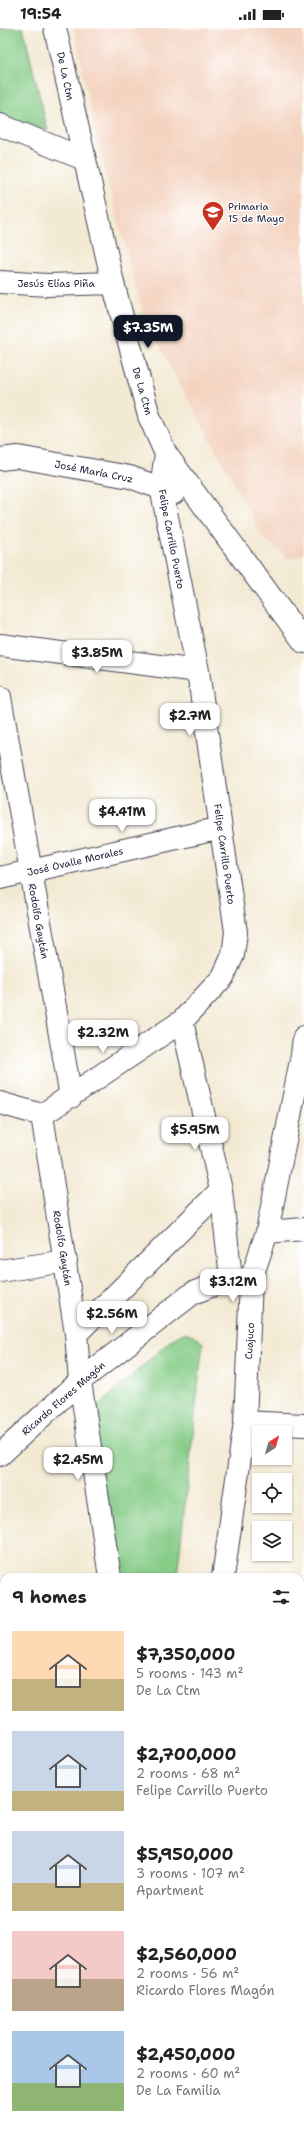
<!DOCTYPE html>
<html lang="en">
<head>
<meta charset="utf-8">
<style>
	:root { --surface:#fff; --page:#f6f6f6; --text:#222; --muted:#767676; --accent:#111827 }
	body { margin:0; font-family:"Shantell Sans",sans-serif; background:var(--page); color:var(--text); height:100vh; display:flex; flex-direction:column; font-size:15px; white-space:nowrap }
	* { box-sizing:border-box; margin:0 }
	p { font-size:13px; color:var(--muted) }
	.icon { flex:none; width:22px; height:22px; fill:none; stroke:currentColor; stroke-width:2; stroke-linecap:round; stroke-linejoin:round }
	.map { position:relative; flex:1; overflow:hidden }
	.details { position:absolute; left:0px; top:1545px; width:304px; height:556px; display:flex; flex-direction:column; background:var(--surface); border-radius:12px 12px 0 0; box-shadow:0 1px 3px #0004 }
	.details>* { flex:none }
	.needle { width:26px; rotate:37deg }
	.controls { position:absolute; left:252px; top:1397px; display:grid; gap:8px }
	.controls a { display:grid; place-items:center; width:40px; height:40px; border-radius:0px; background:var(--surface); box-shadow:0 1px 3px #0004; font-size:20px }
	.price { position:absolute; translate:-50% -34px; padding:0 9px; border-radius:8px; background:#fff; color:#222; font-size:13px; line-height:26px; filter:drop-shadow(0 1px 2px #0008) }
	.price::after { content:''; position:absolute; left:50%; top:24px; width:12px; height:9px; margin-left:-6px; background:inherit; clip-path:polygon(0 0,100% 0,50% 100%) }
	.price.selected { background:var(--accent); color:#fff }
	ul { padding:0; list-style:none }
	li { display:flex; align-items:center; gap:12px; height:100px; padding:0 12px }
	li span { display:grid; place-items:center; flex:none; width:112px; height:80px; border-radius:0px; color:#555 }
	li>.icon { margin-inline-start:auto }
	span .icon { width:48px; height:48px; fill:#fffc; stroke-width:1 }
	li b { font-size:17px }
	h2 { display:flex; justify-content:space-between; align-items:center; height:48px; padding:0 12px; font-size:17px }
	.status { display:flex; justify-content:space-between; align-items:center; height:28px; padding:0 20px; background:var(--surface); direction:ltr }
	.status svg { height:11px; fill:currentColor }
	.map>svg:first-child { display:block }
</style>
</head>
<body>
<div class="status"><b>19:54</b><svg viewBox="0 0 49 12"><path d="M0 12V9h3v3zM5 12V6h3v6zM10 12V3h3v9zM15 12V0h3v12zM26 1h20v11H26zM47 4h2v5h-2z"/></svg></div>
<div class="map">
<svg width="304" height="2101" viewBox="0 0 304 2101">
	<rect width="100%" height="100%" fill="#fff"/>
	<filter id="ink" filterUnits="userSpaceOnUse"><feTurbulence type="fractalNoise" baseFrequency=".025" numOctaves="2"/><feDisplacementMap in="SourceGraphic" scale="8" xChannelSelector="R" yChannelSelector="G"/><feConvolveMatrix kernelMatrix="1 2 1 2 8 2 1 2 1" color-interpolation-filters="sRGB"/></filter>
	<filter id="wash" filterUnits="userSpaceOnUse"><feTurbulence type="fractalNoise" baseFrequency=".012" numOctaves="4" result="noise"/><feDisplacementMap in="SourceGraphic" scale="16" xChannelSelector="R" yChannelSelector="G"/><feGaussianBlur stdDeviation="0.9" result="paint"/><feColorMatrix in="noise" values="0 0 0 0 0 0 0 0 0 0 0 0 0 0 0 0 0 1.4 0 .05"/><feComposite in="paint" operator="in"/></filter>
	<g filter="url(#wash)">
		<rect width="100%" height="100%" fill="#f3ead4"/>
		<path fill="#f4d3c0" d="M74,0H304V526L289,531L263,509L144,290L98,117Z"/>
		<path fill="#86cc87" stroke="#547761" d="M0,0H23L48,103L0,87Z
			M183,1305L194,1307L203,1315L177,1549H118L91,1385L171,1312Z"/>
	</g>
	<g filter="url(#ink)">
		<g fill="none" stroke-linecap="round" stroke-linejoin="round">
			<g stroke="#414052" stroke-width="24">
				<path id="minor" d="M55,0L113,255L149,388L166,426L304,614
					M0,97L84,131
					M0,254L48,257L113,255
					M0,431L18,429L130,449L174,465
					M0,617L198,643
					M0,669L71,1069
					M0,850L221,800
					M182,993L221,1162L231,1250
					M0,1075L42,1087L182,993L223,949L233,927L236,904L198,643L161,459L166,426
					M42,1087L76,1306L80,1353L110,1549
					M267,1204L304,1201
					M0,1243L66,1233
					M76,1306L221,1162
					M245,1394L304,1397
					M0,1427L80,1353L193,1265L231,1250L251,1252
					M223,1549L245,1394L251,1252L267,1204L302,1027L304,1009
					M300,1578L304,1579
					M0,1653L4,1652
					M300,1775L304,1778
					M0,1885L4,1882
					M300,1928L304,1927
					M0,2048L4,2047"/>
			</g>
			<use href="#minor" stroke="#fff" stroke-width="22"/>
		</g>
	</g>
	<defs>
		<g id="school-pin" transform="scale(1.15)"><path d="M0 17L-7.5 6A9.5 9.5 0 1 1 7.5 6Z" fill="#c8321e" stroke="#fff"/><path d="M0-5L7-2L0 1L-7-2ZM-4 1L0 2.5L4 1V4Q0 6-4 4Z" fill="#fff"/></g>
	</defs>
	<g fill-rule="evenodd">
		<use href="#school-pin" x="213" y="184"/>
	</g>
	<g text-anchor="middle" stroke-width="3" stroke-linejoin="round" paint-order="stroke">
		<g font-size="10" fill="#22223b" stroke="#fff">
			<text transform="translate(66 48) rotate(78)" y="4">De La Ctm</text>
			<text x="56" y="259">Jesús Elías Piña</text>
			<text transform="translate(143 363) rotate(74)" y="4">De La Ctm</text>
			<text transform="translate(94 443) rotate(11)" y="4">José María Cruz</text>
			<text transform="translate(172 511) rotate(79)" y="4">Felipe Carrillo Puerto</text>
			<text transform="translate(225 826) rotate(82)" y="4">Felipe Carrillo Puerto</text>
			<text transform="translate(75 833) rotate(-13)" y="4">José Ovalle Morales</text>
			<text transform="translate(39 893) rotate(80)" y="4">Rodolfo Gaytán</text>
			<text transform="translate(63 1220) rotate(81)" y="4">Rodolfo Gaytán</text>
			<text transform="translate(249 1313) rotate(-87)" y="4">Cuajuco</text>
			<text transform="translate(63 1370) rotate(-41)" y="4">Ricardo Flores Magón</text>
		</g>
		<g font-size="10" fill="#22223b" stroke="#fff" text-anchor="start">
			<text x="228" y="182">Primaria<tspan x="228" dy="12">15 de Mayo</tspan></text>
		</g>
	</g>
</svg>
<div class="controls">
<a><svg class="needle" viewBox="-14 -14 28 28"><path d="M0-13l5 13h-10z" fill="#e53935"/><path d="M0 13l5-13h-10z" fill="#767676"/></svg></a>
<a><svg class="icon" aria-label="locate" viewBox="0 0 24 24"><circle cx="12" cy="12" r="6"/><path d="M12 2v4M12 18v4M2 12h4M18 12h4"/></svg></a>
<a><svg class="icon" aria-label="layers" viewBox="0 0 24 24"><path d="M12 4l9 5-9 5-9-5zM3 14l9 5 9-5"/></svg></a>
</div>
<b class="price selected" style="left:148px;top:321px">$7.35M</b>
<b class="price" style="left:97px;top:646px">$3.85M</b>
<b class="price" style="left:190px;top:709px">$2.7M</b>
<b class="price" style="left:122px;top:805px">$4.41M</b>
<b class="price" style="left:103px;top:1026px">$2.32M</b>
<b class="price" style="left:195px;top:1123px">$5.95M</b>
<b class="price" style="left:233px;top:1275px">$3.12M</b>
<b class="price" style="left:112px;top:1307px">$2.56M</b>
<b class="price" style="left:78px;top:1453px">$2.45M</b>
<section class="details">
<h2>9 homes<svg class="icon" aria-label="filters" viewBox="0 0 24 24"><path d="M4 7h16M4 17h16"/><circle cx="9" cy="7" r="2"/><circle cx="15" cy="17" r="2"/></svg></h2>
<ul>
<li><span style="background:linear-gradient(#ffd9b3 60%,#c2b280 0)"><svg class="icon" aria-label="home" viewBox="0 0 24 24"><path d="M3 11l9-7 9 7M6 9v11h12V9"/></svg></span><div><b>$7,350,000</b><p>5 rooms · 143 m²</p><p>De La Ctm</p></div></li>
<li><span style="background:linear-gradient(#c9d6e8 75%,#c2b280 0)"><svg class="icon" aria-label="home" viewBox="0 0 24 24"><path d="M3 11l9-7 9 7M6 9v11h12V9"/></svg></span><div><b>$2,700,000</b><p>2 rooms · 68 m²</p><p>Felipe Carrillo Puerto</p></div></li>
<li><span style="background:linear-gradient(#c9d6e8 65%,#c2b280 0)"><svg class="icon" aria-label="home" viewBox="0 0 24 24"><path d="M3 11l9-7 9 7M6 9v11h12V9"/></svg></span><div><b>$5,950,000</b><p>3 rooms · 107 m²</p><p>Apartment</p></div></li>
<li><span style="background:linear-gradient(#f6c9c9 60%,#b9a48a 0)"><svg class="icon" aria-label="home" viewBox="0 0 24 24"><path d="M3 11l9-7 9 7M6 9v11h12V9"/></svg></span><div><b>$2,560,000</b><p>2 rooms · 56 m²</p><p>Ricardo Flores Magón</p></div></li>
<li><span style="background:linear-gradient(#a9c7e8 65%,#8fb573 0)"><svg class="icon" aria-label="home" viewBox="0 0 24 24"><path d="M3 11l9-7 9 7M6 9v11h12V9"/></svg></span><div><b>$2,450,000</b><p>2 rooms · 60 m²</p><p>De La Familia</p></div></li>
</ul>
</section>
</div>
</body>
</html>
